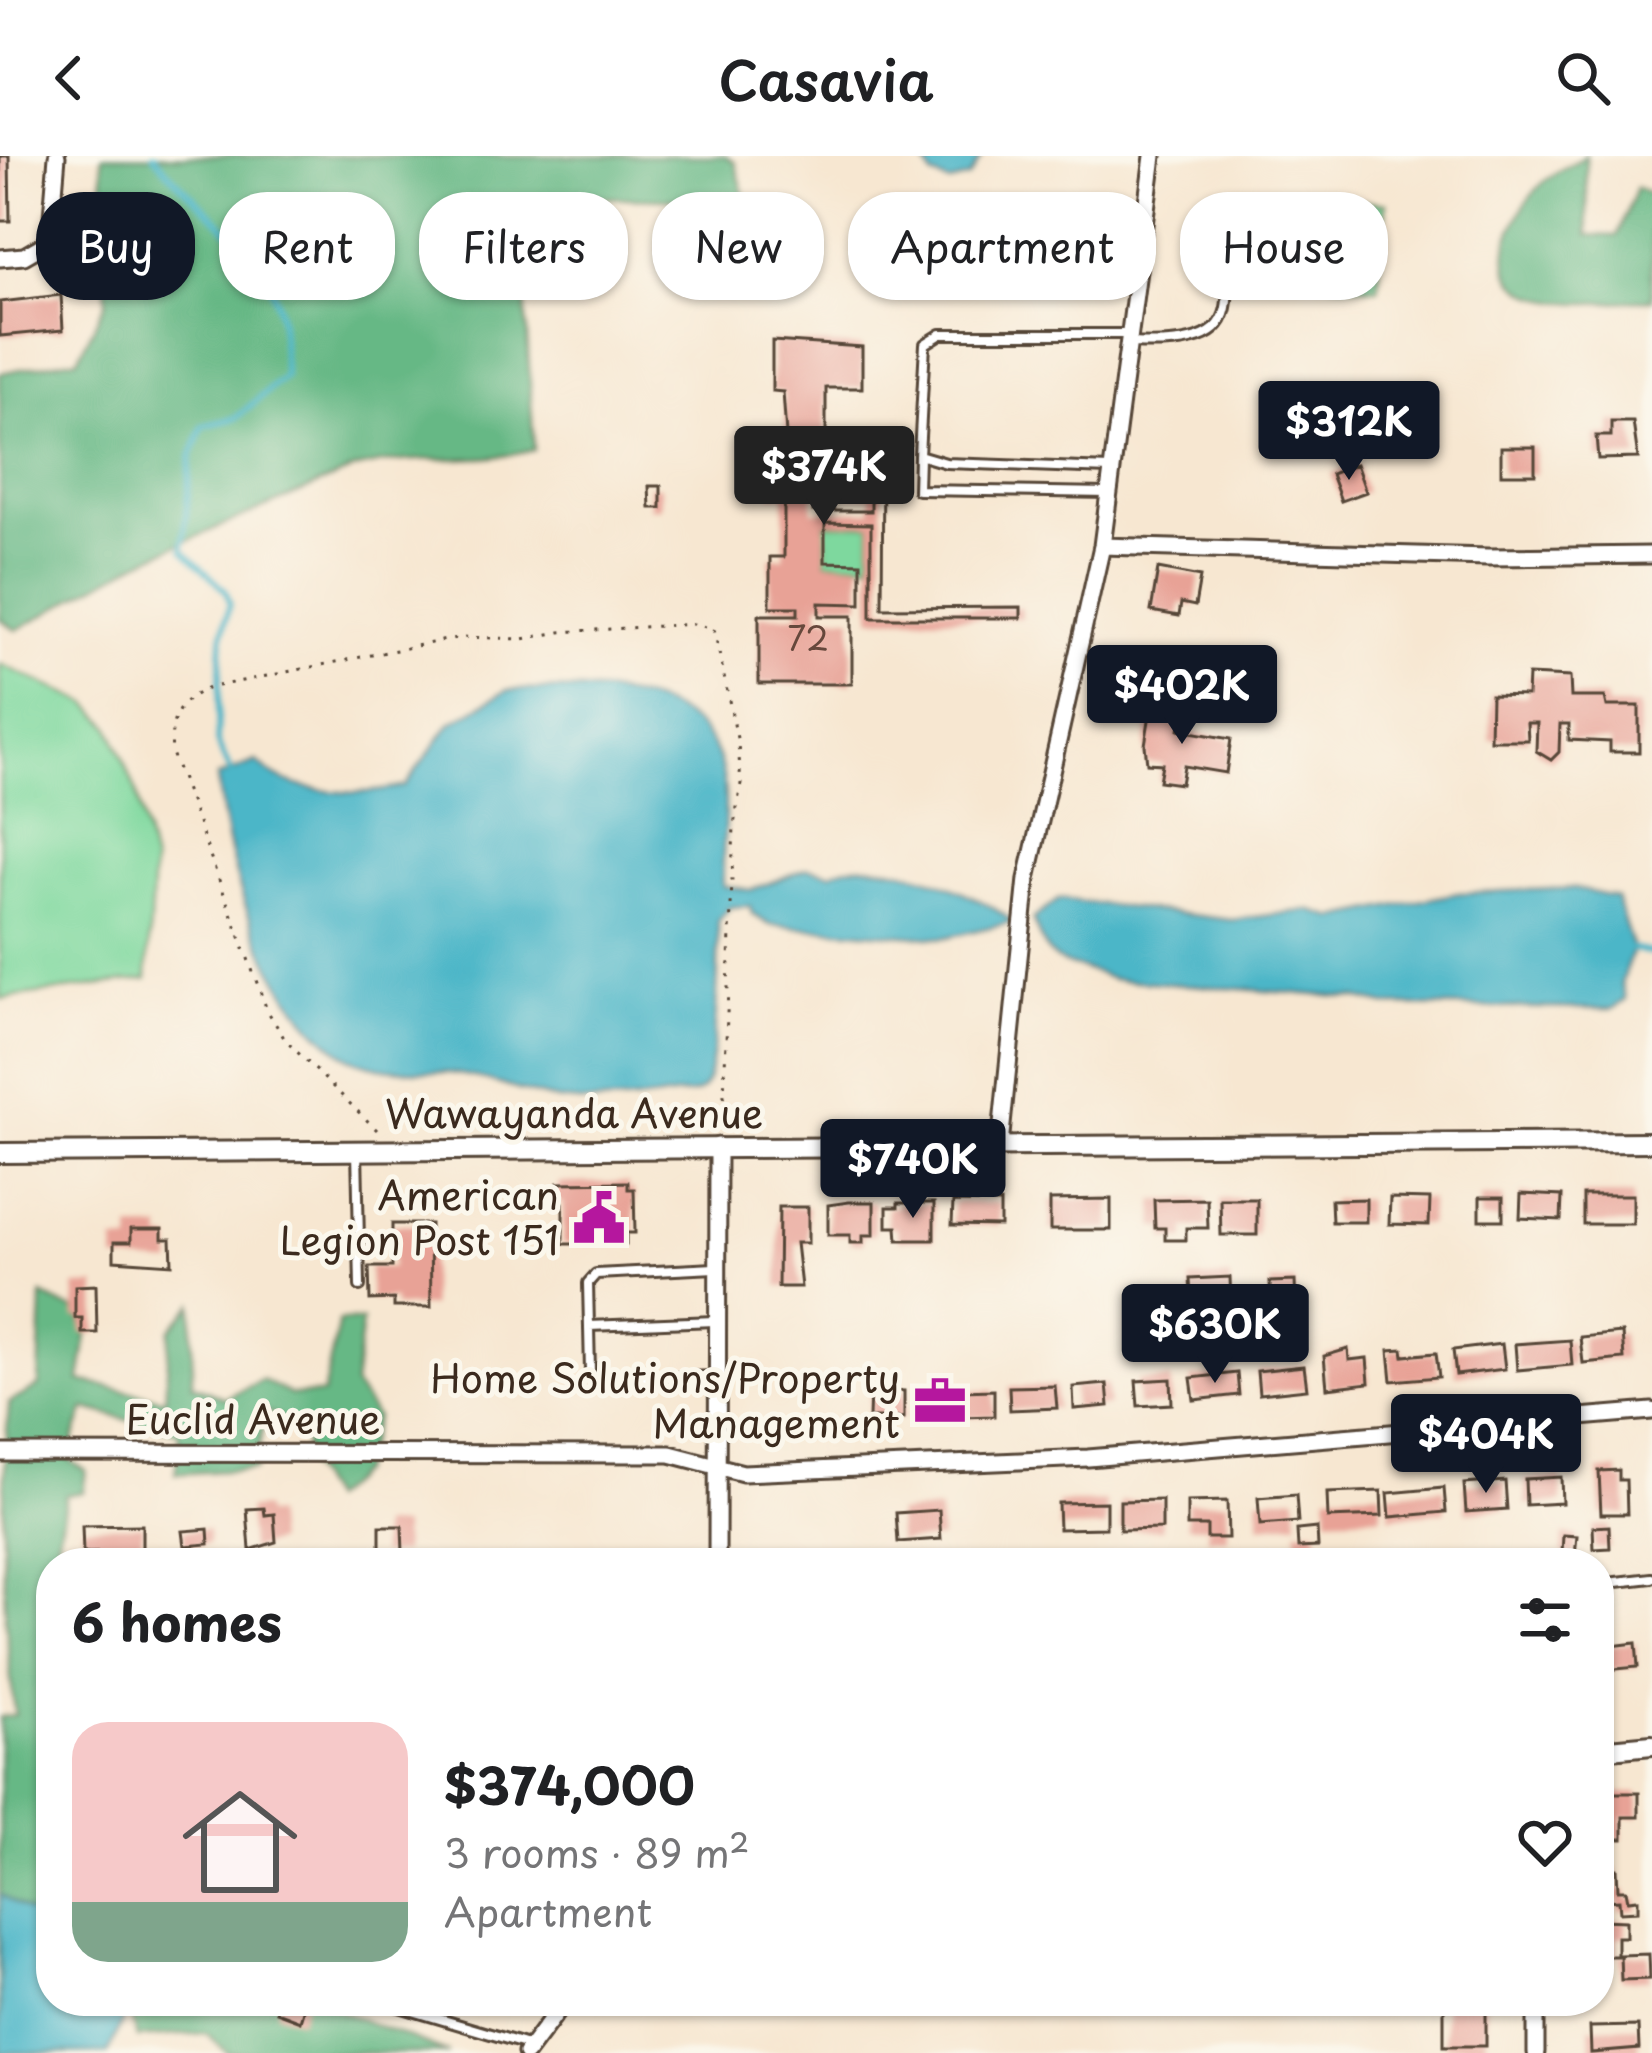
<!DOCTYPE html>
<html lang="en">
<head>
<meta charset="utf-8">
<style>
	:root { --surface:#fff; --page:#f2f2f2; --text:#202124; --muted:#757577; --accent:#111827 }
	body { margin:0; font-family:"Playpen Sans",sans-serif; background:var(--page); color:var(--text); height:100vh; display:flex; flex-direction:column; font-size:45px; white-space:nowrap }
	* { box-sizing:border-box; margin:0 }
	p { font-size:39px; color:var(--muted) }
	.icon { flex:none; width:66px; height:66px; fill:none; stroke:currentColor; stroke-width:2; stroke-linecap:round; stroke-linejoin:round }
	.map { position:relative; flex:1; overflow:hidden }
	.details { position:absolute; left:36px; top:1392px; width:1578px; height:468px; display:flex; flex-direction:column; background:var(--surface); border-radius:48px; box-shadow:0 3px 9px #0004 }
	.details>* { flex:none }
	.guide { position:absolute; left:36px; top:36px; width:1581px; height:108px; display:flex; gap:24px }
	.price { position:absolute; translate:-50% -102px; padding:0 27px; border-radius:12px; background:var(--accent); color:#fff; font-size:39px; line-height:78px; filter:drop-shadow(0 3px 6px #0008) }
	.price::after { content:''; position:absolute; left:50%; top:72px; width:36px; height:27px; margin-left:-18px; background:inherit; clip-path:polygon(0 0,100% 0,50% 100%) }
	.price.active { background:#222; color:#fff }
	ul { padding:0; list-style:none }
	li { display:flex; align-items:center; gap:36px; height:300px; padding:0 36px }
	li span { display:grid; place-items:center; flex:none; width:336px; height:240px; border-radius:36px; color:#555 }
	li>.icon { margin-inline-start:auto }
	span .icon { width:144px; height:144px; fill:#fffc; stroke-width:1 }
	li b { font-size:51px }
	h2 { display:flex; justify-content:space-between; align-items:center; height:144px; padding:0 36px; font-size:51px }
	.tag { padding:0 42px; border-radius:48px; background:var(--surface); box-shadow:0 3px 9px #0004; font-size:42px; line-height:108px }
	.tag.active { background:var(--accent); color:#fff }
	header { display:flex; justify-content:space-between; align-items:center; height:156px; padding:0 36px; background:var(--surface); font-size:54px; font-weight:600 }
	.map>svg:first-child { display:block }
</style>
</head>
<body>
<header><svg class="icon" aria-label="back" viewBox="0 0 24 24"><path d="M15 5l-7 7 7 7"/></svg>Casavia<svg class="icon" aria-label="search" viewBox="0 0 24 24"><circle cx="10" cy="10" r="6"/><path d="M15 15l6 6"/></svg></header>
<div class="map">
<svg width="1652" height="1897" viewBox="0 0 1652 1897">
	<rect width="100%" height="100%" fill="#fbf7ec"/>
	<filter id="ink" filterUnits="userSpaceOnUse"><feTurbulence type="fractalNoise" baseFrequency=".00833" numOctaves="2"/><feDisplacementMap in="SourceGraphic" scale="24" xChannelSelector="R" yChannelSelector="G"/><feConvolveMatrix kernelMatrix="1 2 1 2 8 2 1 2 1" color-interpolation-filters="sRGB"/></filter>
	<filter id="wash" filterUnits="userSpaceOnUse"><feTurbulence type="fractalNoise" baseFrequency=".004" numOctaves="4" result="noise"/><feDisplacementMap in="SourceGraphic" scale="48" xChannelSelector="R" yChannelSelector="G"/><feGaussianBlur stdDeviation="2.7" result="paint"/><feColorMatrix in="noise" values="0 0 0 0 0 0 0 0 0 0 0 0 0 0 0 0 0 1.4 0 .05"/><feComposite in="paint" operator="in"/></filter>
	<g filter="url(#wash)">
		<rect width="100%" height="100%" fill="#f7e7d1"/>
		<path fill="#7ed89e" stroke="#5c815e" stroke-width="3" d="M1290,38L1386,47L1378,132L1282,123Z
			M825,367L871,368V407L825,406Z
			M0,508L89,548L110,570L136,635L153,708L147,823L0,843Z"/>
		<path fill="#66b885" stroke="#507152" stroke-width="3" d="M102,0H725L735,6L746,45L580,41L523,108L534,294C475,310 414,296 355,313L140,405L17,474L0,463V217L78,202L106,146Z
			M1586,0L1588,79L1617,80L1636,32L1652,39V143C1615,146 1563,153 1529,137C1482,114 1518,49 1546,24C1557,14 1573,8 1586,0Z
			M42,1139L78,1156L87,1179L80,1225L165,1243L170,1174L193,1148L192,1228L225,1242L262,1224L291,1239L323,1238L339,1165H362L354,1229L376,1261L360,1316L329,1344L303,1302L307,1273L265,1255L256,1313L176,1318L179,1277L85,1253L67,1302L86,1315L83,1336L66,1339L55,1398L94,1400L106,1407H51V1845L0,1897V1561L15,1559C1,1450 0,1357 9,1247L39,1230Z
			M125,1845H313L449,1897H228L206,1877L137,1882Z"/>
		<path fill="#4bb6c8" stroke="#437073" stroke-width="3" d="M922,0H982L969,22L950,27L932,20Z
			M507,534C585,533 712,525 724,626C728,660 721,696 723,730L751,734L808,712L831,717C875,692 977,736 1013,766L943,782L770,769L752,758L750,750L730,751L718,765C719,793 717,908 705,929C698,942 685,937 673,940C637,946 602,949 565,945C529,941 495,923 458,918C425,913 371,918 342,897C261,838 229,715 217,621L257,606C290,640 361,641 405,630L450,568Z
			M1574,732L1616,742L1633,793L1621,827L1626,844L1612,853L1390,850L1356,842L1111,823C1065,802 1051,819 1033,763L1059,743L1232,764L1309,754L1335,762L1458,737Z
			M0,1738L51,1770V1845H114L125,1859L108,1897H0Z"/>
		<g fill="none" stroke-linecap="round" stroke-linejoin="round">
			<path stroke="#4bb6c8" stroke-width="6" d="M154,0C191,46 257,87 276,144C284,167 281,196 285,220L236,262L203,270L191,301L183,394L225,434L230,447L222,481L217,586L231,616
				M1633,793L1652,797"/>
		</g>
		<g id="blocks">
			<path fill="#e8a296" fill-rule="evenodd" d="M0,0H9L10,65H0Z
				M61,139L63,174L0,180V146Z
				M772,185L862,191V232H826V307H883L882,452L1021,451V462H871V368L825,367V406L861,407V448L819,447V460H852V528H759V459H798V451H770V401H784V339H771V302H787V293L783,236L772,235ZM813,339L871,340V355H813Z
				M1611,266H1633L1638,302L1598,303L1596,280H1611Z
				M1501,291H1535V318H1501Z
				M1356,308L1366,336L1341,345L1331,318Z
				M649,330H661V352H650Z
				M1158,413L1200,421L1195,450L1181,447L1179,460L1151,455Z
				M1528,519L1570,521L1571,541H1605L1607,550H1639V596H1610V586L1569,584V568H1560L1559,596L1551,604L1536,595L1537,567H1527L1528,584H1490L1491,539L1527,540Z
				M1161,548L1182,552L1179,574L1231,583L1226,617L1184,610L1181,628L1159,625L1162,608L1147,607L1145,589L1150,558L1159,559Z
				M628,1026V1033H634L635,1077H626V1088H563V1047H549V1034H559L558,1027Z
				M1521,1038L1562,1040L1561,1064L1520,1062Z
				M1583,1039H1633V1068H1583Z
				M1480,1041H1503V1064H1480Z
				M1390,1042L1430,1043L1429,1069L1389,1068Z
				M1111,1043V1074H1050V1044Z
				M1207,1043L1208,1072H1186V1084H1165V1072H1155L1154,1044Z
				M1220,1043H1257V1079H1221Z
				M1366,1043V1066H1332L1331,1044Z
				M849,1046H874V1079H863V1087H850V1079H828V1049Z
				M953,1046L1000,1047V1070L952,1069Z
				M898,1047H934V1084H898L897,1071H887V1051H898Z
				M779,1051H808V1087H796L801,1131H778Z
				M392,1068H430L431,1151H394V1143L370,1144L369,1111H392Z
				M131,1073H162V1083H171L172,1108L114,1104V1086H131Z
				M1230,1121L1231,1150L1153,1162L1151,1143L1191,1140L1190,1123Z
				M1295,1125L1296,1150L1271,1151L1270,1126Z
				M96,1129L97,1177H82V1162H75V1130Z
				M1622,1177L1624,1203L1583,1207L1580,1181Z
				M1570,1184L1572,1209L1517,1214L1515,1188Z
				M1502,1188L1505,1213L1456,1219L1453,1194Z
				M1348,1193L1349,1204L1367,1202L1369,1227L1327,1232L1324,1200Z
				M1403,1193L1404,1200L1436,1197L1439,1221L1392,1225L1389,1194Z
				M1304,1210L1307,1233L1259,1238L1257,1215Z
				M1237,1217L1239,1239L1194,1244L1191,1222Z
				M1171,1223L1172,1248L1138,1250L1136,1225Z
				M1107,1228L1109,1250L1074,1253L1073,1231Z
				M1055,1230L1057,1252L1010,1254L1009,1231Z
				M870,1234L904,1235V1262H869Z
				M994,1234V1260L927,1262L926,1236Z
				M1619,1314V1324H1626L1627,1358H1601L1599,1315Z
				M1561,1321L1562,1347L1526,1349L1525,1323Z
				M1505,1325L1507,1353L1466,1356L1464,1328Z
				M1444,1332L1446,1356L1390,1361L1388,1337Z
				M1381,1335L1382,1360L1328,1362L1327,1337Z
				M1296,1339L1298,1366L1260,1369L1258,1342Z
				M1162,1344V1373L1120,1374V1345Z
				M1227,1345L1228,1382H1207V1370H1187V1346Z
				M1106,1346V1372L1059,1373L1058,1347Z
				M264,1352L265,1359L274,1358L276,1386L250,1394L247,1353Z
				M939,1354L941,1383L898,1386L896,1357Z
				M142,1369V1396L83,1397L82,1370Z
				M380,1370H402L403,1397L380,1398Z
				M1609,1370L1610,1392L1594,1393L1593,1371Z
				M1317,1372L1318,1391L1298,1392L1297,1374Z
				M208,1373L209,1388L185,1390L183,1375Z
				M1563,1379L1577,1380L1575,1399L1562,1398Z
				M1636,1487L1638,1511L1605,1514L1603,1491Z
				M1599,1637H1639V1661H1623V1683H1599Z
				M1599,1713H1617L1618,1734H1626L1628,1744L1638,1743V1755L1620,1756L1619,1744L1599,1745Z
				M1599,1764L1626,1765V1781H1617V1800H1599Z
				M1649,1798L1650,1823L1621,1824L1620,1799Z
				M280,1845H306L300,1865L276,1856Z
				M1448,1845L1486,1847V1890H1444V1846Z
				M1638,1870L1639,1893L1591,1897L1590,1871Z"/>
		</g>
	</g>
	<g filter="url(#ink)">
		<use href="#blocks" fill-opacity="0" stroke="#574639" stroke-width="3"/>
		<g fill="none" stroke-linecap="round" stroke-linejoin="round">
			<g stroke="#574639" stroke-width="14">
				<path id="service" d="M1132,187C1286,196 1190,107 1254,80C1286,67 1340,83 1374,87
					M919,299L918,334L1110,337
					M1110,313L946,307L919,299L925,188L941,178H1131
					M357,994L360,1130
					M715,1112L596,1118L588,1127L590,1216L599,1224L715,1220
					M589,1170L715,1165
					M1599,1428L1652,1422
					M379,1845L531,1890"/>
			</g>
			<g stroke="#574639" stroke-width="21">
				<path id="minor" d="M0,102L24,100L50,85L57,0
					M1102,390L1488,401L1652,399
					M1000,989L1027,723L1102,390L1153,0
					M0,1297L670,1298L743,1317L1088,1302L1652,1255
					M717,1407L718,990
					M526,1897L565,1845
					M1536,1897V1845"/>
			</g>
			<g stroke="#574639" stroke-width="24">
				<path id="tertiary" d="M0,997L1652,986
					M1599,1594L1652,1589"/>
			</g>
			<path stroke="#574639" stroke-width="3" stroke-dasharray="3 9" stroke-linecap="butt" d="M377,974L286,885L267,854L172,597C169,562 178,543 212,531L461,481L523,483L560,476L694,468L714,473L738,587L741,628L734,669L723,966"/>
			<use href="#service" stroke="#fff" stroke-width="8"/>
			<use href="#minor" stroke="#fff" stroke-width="15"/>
			<use href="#tertiary" stroke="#fff" stroke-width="18"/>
		</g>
	</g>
	<defs>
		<g id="civic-bare" transform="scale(4.14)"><path d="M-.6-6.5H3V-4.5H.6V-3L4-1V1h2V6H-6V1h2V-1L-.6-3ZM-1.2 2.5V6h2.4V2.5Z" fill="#b5179e" stroke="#fbf7ec" stroke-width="2.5" paint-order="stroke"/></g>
		<g id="office-bare" transform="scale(4.14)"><path d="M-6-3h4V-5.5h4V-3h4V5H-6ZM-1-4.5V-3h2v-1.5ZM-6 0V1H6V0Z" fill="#b5179e" stroke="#fbf7ec" stroke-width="2.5" paint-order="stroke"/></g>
	</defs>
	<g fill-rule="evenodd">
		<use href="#civic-bare" x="599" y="1062"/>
		<use href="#office-bare" x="940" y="1245"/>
	</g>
	<g text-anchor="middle" stroke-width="10" stroke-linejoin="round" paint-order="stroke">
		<g font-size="33" fill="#66483c">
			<text x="808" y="495">72</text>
		</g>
		<g font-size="39" fill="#3b2a1e" stroke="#fbf7ec">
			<text x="574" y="972">Wawayanda Avenue</text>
			<text x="253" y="1278">Euclid Avenue</text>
		</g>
		<g font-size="39" fill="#3b2a1e" stroke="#fbf7ec" text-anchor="end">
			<text x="559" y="1054">American<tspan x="559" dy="45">Legion Post 151</tspan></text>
			<text x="900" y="1237">Home Solutions/Property<tspan x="900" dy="45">Management</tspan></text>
		</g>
	</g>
</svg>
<b class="price" style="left:1349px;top:327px">$312K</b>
<b class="price active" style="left:824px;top:372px">$374K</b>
<b class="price" style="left:1182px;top:591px">$402K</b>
<b class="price" style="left:913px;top:1065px">$740K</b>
<b class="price" style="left:1215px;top:1230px">$630K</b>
<b class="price" style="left:1486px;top:1340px">$404K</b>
<div class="guide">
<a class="tag active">Buy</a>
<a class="tag">Rent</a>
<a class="tag">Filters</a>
<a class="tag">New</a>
<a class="tag">Apartment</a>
<a class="tag">House</a>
</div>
<section class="details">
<h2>6 homes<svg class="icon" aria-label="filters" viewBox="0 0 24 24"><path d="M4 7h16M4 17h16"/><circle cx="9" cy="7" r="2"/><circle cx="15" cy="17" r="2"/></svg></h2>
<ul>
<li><span style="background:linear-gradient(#f6c9c9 75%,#7fa58c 0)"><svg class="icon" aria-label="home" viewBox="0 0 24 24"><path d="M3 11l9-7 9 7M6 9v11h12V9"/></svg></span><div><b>$374,000</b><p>3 rooms · 89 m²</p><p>Apartment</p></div><svg class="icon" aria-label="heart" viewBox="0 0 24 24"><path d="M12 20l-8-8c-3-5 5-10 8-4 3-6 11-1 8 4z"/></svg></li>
</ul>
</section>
</div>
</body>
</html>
